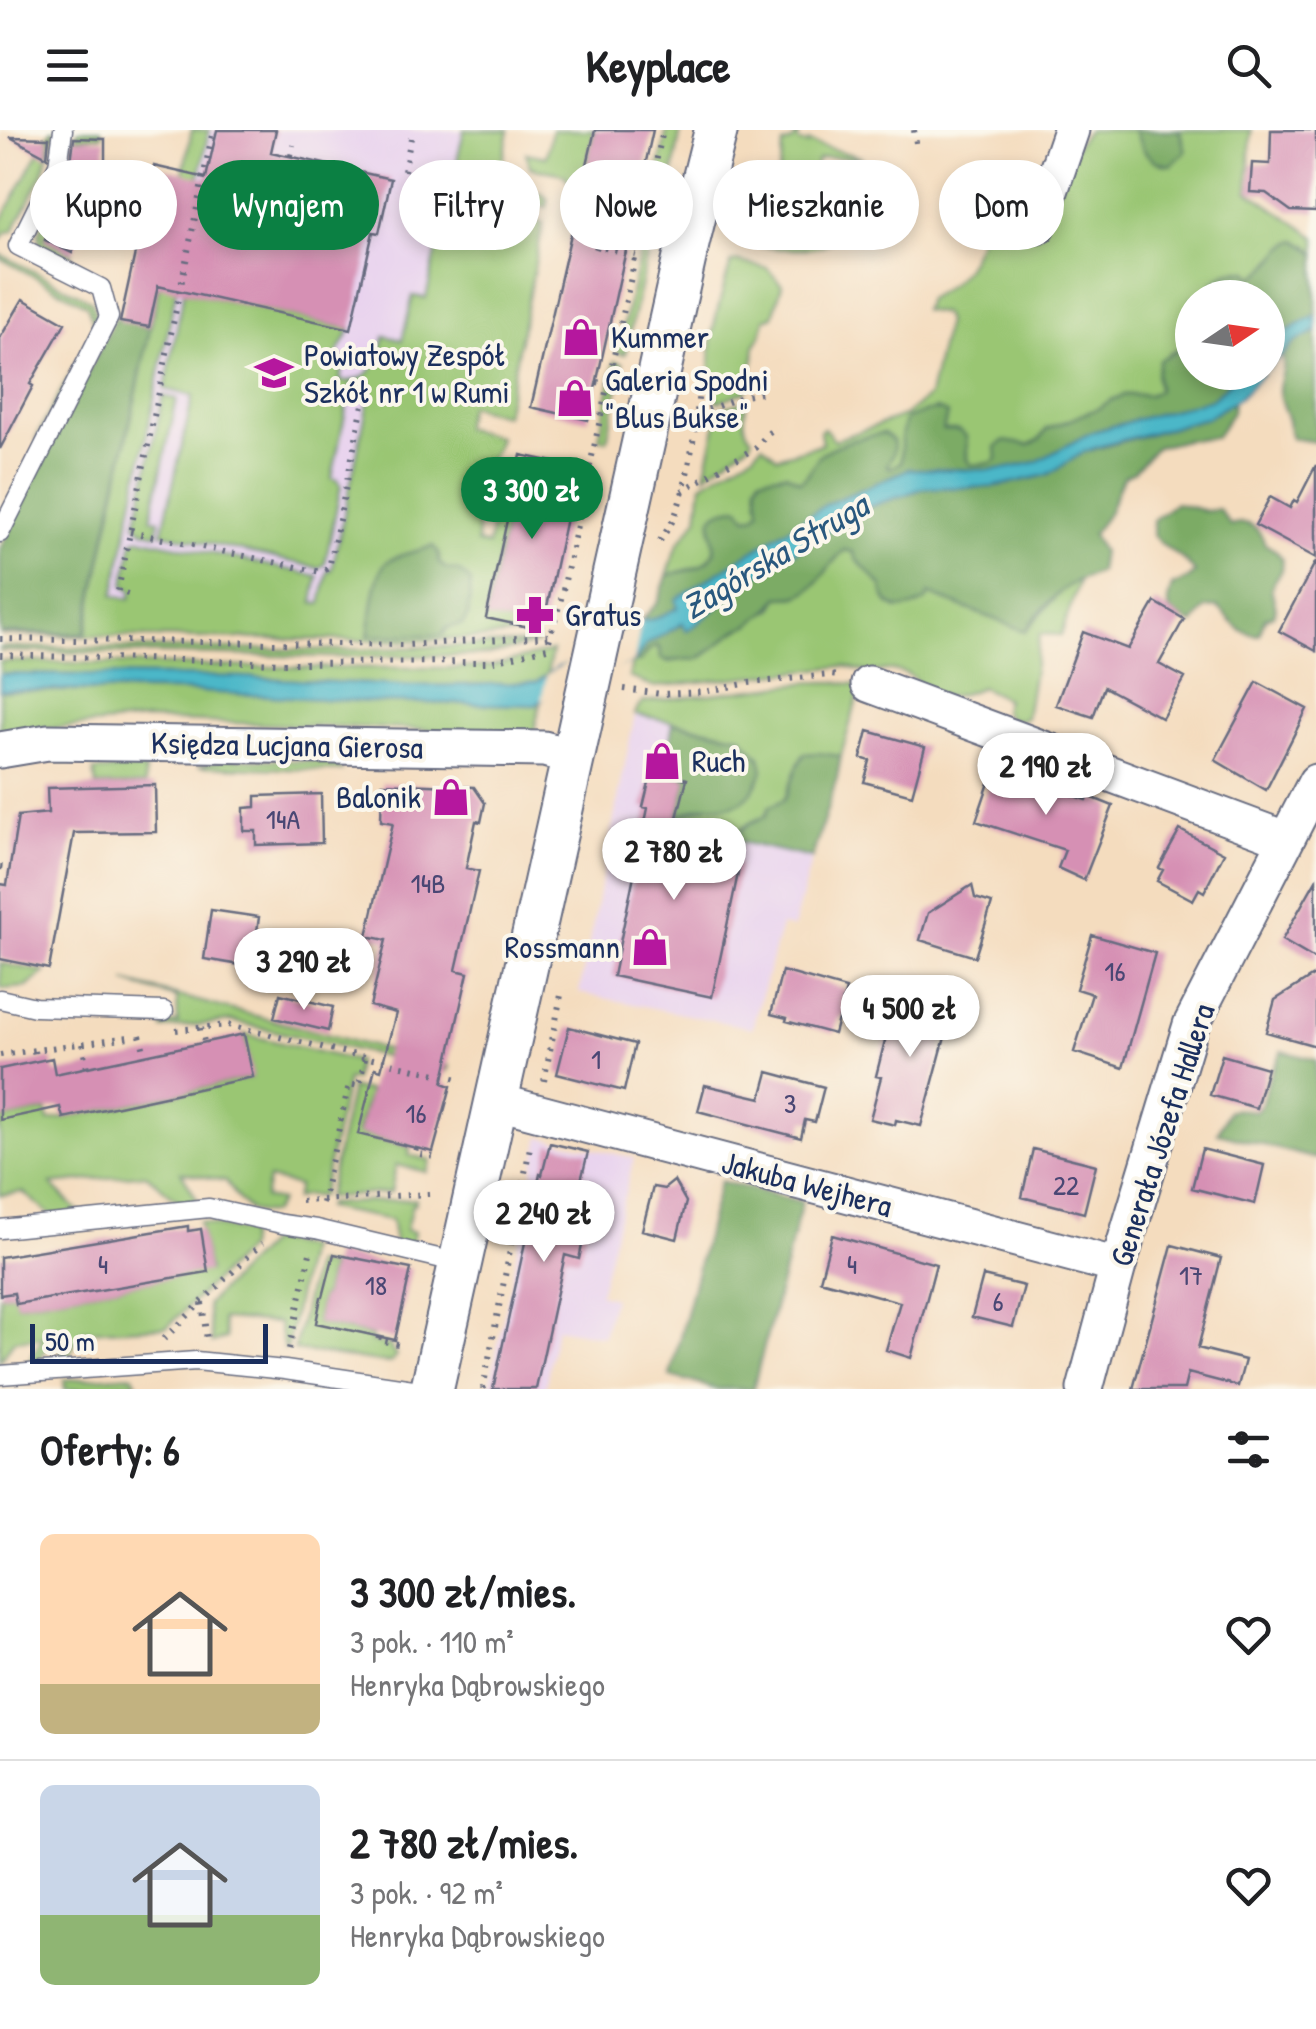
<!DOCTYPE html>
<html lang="pl">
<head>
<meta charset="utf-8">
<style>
	:root { --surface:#fff; --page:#f6f6f6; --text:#202124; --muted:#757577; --line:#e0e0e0; --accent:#0b8043 }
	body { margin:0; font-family:"Patrick Hand",sans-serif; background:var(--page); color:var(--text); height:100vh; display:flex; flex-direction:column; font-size:38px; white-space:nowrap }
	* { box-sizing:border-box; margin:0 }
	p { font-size:32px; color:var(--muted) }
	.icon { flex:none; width:55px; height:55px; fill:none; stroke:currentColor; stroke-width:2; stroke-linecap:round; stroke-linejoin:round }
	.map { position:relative; height:1259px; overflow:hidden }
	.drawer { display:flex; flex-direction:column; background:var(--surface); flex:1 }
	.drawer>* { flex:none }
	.banner { position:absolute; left:30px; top:30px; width:1258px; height:90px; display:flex; gap:20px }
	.needle { width:65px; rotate:77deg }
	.fabs { position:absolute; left:1175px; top:150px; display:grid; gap:20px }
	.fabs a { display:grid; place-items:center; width:110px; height:110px; border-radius:50%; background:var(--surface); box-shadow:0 5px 15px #0003; font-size:50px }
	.scale { position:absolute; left:30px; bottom:25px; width:238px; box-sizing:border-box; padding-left:10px; border:5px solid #1b2f5e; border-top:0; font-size:28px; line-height:35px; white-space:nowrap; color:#1b2f5e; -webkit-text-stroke:8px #fbf7ec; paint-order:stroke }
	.price { position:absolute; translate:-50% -85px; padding:0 22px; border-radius:35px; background:#fff; color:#222; font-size:32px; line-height:65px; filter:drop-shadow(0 2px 5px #0008) }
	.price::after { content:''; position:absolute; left:50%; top:60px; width:30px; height:22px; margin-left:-15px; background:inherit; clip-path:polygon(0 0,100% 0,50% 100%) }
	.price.selected { background:var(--accent); color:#fff }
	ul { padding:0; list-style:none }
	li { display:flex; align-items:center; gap:30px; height:250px; padding:0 40px }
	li+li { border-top:2px solid var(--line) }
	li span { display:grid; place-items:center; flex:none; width:280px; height:200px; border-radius:15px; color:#555 }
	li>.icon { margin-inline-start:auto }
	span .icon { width:120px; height:120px; fill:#fffc; stroke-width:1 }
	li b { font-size:42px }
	h2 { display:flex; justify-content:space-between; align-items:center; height:120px; padding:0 40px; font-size:42px }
	.chip { padding:0 35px; border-radius:45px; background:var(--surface); box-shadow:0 5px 15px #0003; font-size:35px; line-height:90px }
	.chip.selected { background:var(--accent); color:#fff }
	header { display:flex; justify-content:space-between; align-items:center; height:130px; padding:0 40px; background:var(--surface); font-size:45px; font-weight:700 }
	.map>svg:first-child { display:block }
</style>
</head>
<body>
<header><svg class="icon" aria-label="menu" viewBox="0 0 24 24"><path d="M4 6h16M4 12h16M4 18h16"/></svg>Keyplace<svg class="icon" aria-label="search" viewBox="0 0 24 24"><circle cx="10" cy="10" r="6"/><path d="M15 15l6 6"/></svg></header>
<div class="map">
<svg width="1316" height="1259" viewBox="0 0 1316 1259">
	<rect width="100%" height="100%" fill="#fbf7ec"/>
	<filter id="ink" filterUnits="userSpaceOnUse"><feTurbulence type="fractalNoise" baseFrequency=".01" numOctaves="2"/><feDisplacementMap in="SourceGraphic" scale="20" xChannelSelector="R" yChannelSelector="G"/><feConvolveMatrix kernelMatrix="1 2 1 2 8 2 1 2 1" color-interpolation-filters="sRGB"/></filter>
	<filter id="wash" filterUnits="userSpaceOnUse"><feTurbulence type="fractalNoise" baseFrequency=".0048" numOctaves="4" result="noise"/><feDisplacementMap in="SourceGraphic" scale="40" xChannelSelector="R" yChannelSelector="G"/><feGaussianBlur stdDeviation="2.25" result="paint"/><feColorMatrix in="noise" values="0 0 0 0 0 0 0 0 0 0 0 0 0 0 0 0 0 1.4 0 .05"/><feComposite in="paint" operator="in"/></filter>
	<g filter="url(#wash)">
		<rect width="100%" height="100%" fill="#f4dcbe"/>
		<path fill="#e8d2ee" d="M192,0H465L345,509L85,504Z
			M635,584L673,593L664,643L687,649L676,698L812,728L793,798L781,796L752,898L579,863Z
			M540,1007L634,1028L599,1164L613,1168L603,1206L556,1198L545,1259H489Z"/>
		<path fill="#9ac673" stroke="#5a7a68" stroke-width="2.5" d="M51,0H55L43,44L13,101L7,102L0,109V93Z
			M78,0H101L102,5L79,8L80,38L154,36L147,65C123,68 98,54 76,45L45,109L72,123L69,128L62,129L40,118L39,103L54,71L63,57Z
			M192,0H209L114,465L130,469L132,461L124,455L133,411L140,408L318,446L313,473L321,474L328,440H332L371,258L351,255L332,348L337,350L341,356L325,434L319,438L162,403L193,266L165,259L184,161L351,199L336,226L345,229L340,251C372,254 377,232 385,206L402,210L413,166L426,168L464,0H509L499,53L542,63L548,70L547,77L537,75L532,69L509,65L505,86L543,93L505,285L468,276L463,298L499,307C495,326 488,333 470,341C468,356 475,362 477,376C479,388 478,401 477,413L488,415L498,367L511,369L486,487L536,499L535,502L485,508L404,511L0,505L86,503Z
			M552,0H595L580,70C574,63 571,52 565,46C560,41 541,42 530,37L526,23L546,27Z
			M667,0H681L671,53L656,91L648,89Z
			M799,0L798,12L807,15L808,12L863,28C848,30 832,24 818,30L816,35L814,86L818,93L829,95L839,101C828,129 762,118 737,111L745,74L770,79L782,28L783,15L793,11Z
			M1087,0H1251L1248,61L1316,107V123L1307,115L1273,129L1261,145L1253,147L1248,141C1226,138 1214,149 1204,167L1192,168V203L1180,219L1168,224L1156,245L1158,260L1149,265H1124L1111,270L1100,278L1047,299L1040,309L1029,315L1004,312L997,329L991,333L971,336L967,330V314L943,300L947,285L936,279L930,282L901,318V332L890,338L853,310C846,314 836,315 829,320C818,328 812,343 800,351L786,343L760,347L757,354L761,380L755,386L746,387L743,384L714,411C717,441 686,437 667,446L678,414L698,388L702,354L754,323L762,314L777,327L822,314L820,301L824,298L835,310L904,286L929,266L946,192L943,184L923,180L927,169C938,162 950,156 959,146C976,128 989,81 998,57L1011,55L1020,58L1029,83Z
			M643,112L650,114L625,224L617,222Z
			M0,124L92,171L98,192L55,280L35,310L95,197L87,175L0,128Z
			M736,131L767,138L782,155L773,186L765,189L762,202L755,216L754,229L746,261L718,272C699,227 719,176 731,132Z
			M615,231L623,233L607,310L599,308Z
			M163,266L177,269L151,388L159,390L157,404L142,400L136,394Z
			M746,270C746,285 740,295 752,308L751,312L705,345L720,278Z
			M845,420L853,422L856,429L882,456L889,474L897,479L919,475L928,464L1025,501L1063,459L1080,449L1061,505L1040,504L1026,588C1015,591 1009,591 1003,580L1006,569L981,557C962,565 947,572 926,560C915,553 919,547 900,542C885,537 880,543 868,542C861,542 851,537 844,536L654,557L629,547L632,533L641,531L648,521L657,516L668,532L703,527L734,501L751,494L756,488L773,479L779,467C785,466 790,467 796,466C819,461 828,432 845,420Z
			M540,513L488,525L335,527L0,521V517L343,520Z
			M552,521L547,544L537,552L497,554L405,556L242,547L0,544V531L256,537L456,538L491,536Z
			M811,552H837L858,555L860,559L841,626L804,624L797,637L785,669L769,677L765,687C746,693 744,697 731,710L646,692L650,678L678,686L713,675L760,627L741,606L635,584L638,577L644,572Z
			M0,561H187L373,572L535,575L541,571L534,601L518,603L146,590L0,603Z
			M228,629L337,632L342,641L198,636Z
			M145,639V655L96,656L94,641Z
			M0,833L45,842L27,857L1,859Z
			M125,852L449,936L447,941L231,891L163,899L162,895L178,893L177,868Z
			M244,904L357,931L354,950H347L321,1066H302L295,1069L298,1056L268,1049L264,1068L280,1071L272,1083C245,1086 240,1071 226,1051L181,1042L198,1071L180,1073L146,1044L51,1054L80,1083L50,1085L23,1062L0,1065V990L46,980L49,991L252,947Z
			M351,958L369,961L357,1003L410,1017L409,1025L431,1030L427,1042L396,1035L391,1062L327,1068Z
			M416,1069L415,1074H412L406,1100L414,1102L411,1116L395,1113L391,1090L326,1078L327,1074Z
			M199,1092L249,1103L247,1119L167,1197L81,1201L67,1229L58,1230L70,1204L54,1205L39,1231L29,1232L43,1207L14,1210L0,1231V1165L14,1163L17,1174L208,1141Z
			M271,1110L307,1118L287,1218L284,1219L278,1193L222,1189L226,1208L212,1213L207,1174Z
			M314,1134L330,1137L323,1167H321L316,1193L372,1206L371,1212L391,1216V1220L396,1225L392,1232L386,1233L294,1220Z
			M133,1245L136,1252L116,1255V1259H65L64,1250Z"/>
		<path fill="#7bab65" stroke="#4b6d62" stroke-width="2.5" d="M1134,0H1179L1186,21L1172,35C1149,35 1142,19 1134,0Z
			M1297,110L1316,123V186L1289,200L1268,217V168H1204C1214,149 1226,138 1248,141L1253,147C1272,141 1277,116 1297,110Z
			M115,188L150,198L85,504L0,503V419Z
			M1316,201V312L1291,308C1288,302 1289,297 1288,291C1285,280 1278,271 1279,258C1281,245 1286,238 1282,225L1295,212Z
			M1192,203V242L1239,243L1212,269L1092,302L1036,332L1009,338L989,340L909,339L827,374L679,478L654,489L641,491L658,472L667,446C680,440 701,441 711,428C725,412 688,379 740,377L747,387L755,386L760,380L757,354L760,347L786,343L800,351C811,344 812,334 820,325C829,315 870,305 884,303L893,310C895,321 893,326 887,335L890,338L901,332V308L905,289C918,286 936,274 947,284L943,300H958L966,306L967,330L971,335L991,333L997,329L996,317L1004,311L1029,315L1040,309L1047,299L1099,278L1111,270L1124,265H1149L1158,260L1156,245L1159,230L1180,219Z
			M1233,271L1232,282L1216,307L1186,310L1156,317L1134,341L1123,347L1108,383L1092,404L1102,422L1099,442C1091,447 1083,447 1075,452C1055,463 1038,483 1025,501L929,464L926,471C907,482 885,483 882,456L856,429L853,422L845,420C828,432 819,461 796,466C791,467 785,466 779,467C770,480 764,484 751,494C746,497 740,498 736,501C722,510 711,522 696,530C684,527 673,534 661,529L660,518L657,516L648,521L641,531L632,533L646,515L684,493L694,496L758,444L865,378L924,358L993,357L1047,345L1084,322L1206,288Z
			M1175,373L1206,381L1219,379L1230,395C1249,389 1259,397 1265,414L1275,420L1282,428L1281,440L1271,458L1276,478L1273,485L1265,488L1259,505C1238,504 1231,490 1218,477L1206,478L1193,494L1170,481L1168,470L1172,456L1190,448L1195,443C1183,424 1165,422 1153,405V390Z
			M433,416L439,423V433L447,439C458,439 463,444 471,452L468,486L463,494L447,498L443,505L368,506C371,490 374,440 388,431C397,425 421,420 433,416Z
			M673,593L741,606L760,627L763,640C757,658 747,675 725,676C719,677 714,675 709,676C698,676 688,682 678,686L687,649L664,643Z
			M817,623L841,626L837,648L812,728L731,710C744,697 746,693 765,687L769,677L785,669L797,637L804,624Z
			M1282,921L1316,930V1029L1218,1003L1228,981L1234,979L1256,981L1261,975L1269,948Z
			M720,1051L802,1072L753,1259H716L670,1246Z"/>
		<path fill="#4bb7c8" stroke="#337393" stroke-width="2.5" d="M1316,186V201L1295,212L1268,239V217L1289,200Z
			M1239,243H1264L1240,267L1206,288L1101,316L1084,322L1047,345L993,357L924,358L865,378L758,444L694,496L686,500L683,493L646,515L634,532L560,556L536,575L373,572L187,561L0,560V544L242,547L405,556L471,555L537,552L558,537L591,526L592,519L641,491L654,489L678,478L676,469L827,374L909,339L989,340L1009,338L1036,332L1092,302L1212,269Z"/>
		<path fill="#f4dcbe" d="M641,491L634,532L541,571L547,544Z"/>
		<g id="blocks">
			<path fill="#d690b4" d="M217,0H276L271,22L391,49L379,103L373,102L351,199L158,156L149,197L120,192L154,36L206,48Z
				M595,0H653L588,290L531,277Z
				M1271,0H1316V82L1291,81L1266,63L1250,62L1252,33L1270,34Z
				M10,7L49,8L47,27Z
				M74,8L105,9V54L72,123L45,110L76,43L70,39Z
				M23,169L65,193L30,254L33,256L0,319V208Z
				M521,325L577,337L542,500L486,488Z
				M1316,335V428L1255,395L1270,367L1290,378L1294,370L1297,372Z
				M1316,431V521L1279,501Z
				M1155,472L1184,489L1159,534L1185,548L1162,588L1104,557L1093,587L1056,575L1083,502L1128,519Z
				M1257,552L1307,579L1266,660L1215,630Z
				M868,601L925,617L912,665L864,652L870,631L861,628Z
				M994,638L1087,670L1088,666L1113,676L1084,750L1058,738L1065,720L976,691Z
				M652,640L687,649L669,719L740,734L712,867L613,846L648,678L643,677Z
				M382,653L474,657L485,673L481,692L476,691L466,738L479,741L456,840L468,843L443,953L451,956L433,1022L358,1004L375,938L381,940L396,883L370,876L386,810L367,806L393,693L381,691Z
				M155,655L156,702L74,703L49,839L0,829V754L7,755L18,686L48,683L47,658Z
				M321,664L322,713L256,715V701H244V678L256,677V666Z
				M1180,700L1224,723L1204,762L1199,759L1193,770L1157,751L1163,740L1159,738Z
				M1316,750V830L1282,810Z
				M972,755L975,768L992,773L975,827L920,810L928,783Z
				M211,780L259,787L252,837L204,829Z
				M1092,805L1155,823L1123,938L1074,922L1092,864L1076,859Z
				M782,841L846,859L842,874L847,883L838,889L834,904L786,891L787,888L771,884Z
				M1316,844V916L1266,902L1275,870Z
				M903,862L936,871L935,876L952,881L921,996L896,990L895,995L870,989L881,947L876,946L892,883L897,884Z
				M280,864L333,877L328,901L274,888Z
				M569,897L635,914L624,961L557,944Z
				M244,904L253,947L63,988L60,977L0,990V939L52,928L55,944Z
				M1222,925L1267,938L1256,978L1210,965Z
				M768,942L824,957L815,992L805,990L801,1008L698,981L705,955L761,968Z
				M550,1013L588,1022L578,1063L593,1067L579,1129L565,1125L536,1259H493L540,1044L542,1045Z
				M1033,1019L1096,1035L1084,1083L1022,1067Z
				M1202,1019L1264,1035L1255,1074L1192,1058Z
				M674,1051L686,1072L677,1109L642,1100L653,1057L664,1059Z
				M188,1096V1101L201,1099L208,1142L16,1174L14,1163L0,1165V1127Z
				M832,1105L936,1134L911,1228L886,1220L900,1172L820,1150Z
				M1172,1115L1221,1128L1198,1218L1245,1230L1238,1256L1188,1243L1184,1259H1133Z
				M334,1124L411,1139L395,1210L316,1193L321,1167H323Z
				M983,1146L1024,1156L1013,1197L972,1187Z"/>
		</g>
	</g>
	<g filter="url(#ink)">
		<use href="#blocks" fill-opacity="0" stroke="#676c80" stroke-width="2.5"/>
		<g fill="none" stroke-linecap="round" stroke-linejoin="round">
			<g stroke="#676c80" stroke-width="21">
				<path id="service" d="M0,403L109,187L101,158L18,116L58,35L63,0
					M0,869L35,877L164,881
					M0,1099L209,1078L282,1094L316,1099L459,1133
					M0,1245L196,1231L285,1240L413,1259"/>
			</g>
			<g stroke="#676c80" stroke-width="39">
				<path id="minor" d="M1038,96L1071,0
					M869,554L1285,709
					M0,620L48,612L544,619L573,627
					M495,971L1118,1136
					M1085,1259L1118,1136L1191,895L1316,652"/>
			</g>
			<g stroke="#676c80" stroke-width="46">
				<path id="tertiary" d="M432,1259L688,112L716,0"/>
			</g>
			<path stroke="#676c80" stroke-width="6" stroke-dasharray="2.5 8" stroke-linecap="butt" d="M914,0L916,13
				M291,26L293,15
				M404,41L411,8
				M596,119L597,116L636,125
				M597,252L607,254
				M698,283L745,266L766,262
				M682,361L755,318L775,296
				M566,385L578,387
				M130,402L321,442L329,438L366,260
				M660,411C665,402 673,393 676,383C691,342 698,284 700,240
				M128,464L118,461L213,0
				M0,509L407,515L550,506
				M0,525L284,533L490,532L547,518L561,469L663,0
				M624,559L661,564L703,562L749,553L829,545L839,546
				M0,737L10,738
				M201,898L204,912
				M176,900L228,895L458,949
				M140,905L145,925
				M82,914L87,938
				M34,921L36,931
				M0,925L129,907
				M544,951L562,860
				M441,987L448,989
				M416,1018L415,1023L438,1028
				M301,1071L429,1064
				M322,1073L349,954L359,956L365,928
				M202,1173L207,1210
				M379,1207L378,1210L403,1215
				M164,1209L262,1113
				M289,1219L311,1119
				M483,1259L531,1012"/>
			<use href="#service" stroke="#fff" stroke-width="18"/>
			<use href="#minor" stroke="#fff" stroke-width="35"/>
			<use href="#tertiary" stroke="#fff" stroke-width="42"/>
		</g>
	</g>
	<defs>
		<g id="shop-bare" transform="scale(3)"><path d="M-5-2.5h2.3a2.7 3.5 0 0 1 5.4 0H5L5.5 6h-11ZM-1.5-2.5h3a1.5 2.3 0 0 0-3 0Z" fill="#b5179e" stroke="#fbf7ec" stroke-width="2.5" paint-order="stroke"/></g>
		<g id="school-bare" transform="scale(3)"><path d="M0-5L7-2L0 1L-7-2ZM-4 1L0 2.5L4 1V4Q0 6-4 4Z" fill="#b5179e" stroke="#fbf7ec" stroke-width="2.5" paint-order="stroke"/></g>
		<g id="pharmacy-bare" transform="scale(3)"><path d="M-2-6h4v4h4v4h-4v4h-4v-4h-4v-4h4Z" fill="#b5179e" stroke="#fbf7ec" stroke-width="2.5" paint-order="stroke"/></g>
	</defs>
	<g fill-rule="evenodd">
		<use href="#shop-bare" x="581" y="207"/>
		<use href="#school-bare" x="274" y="243"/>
		<use href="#shop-bare" x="575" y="268"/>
		<use href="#pharmacy-bare" x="535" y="485"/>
		<use href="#shop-bare" x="662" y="631"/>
		<use href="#shop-bare" x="451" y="667"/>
		<use href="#shop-bare" x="650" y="817"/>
	</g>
	<g text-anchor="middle" stroke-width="8" stroke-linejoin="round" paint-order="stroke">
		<g font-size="28" fill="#4a4774">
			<text x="283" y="699">14A</text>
			<text x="428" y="763">14B</text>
			<text x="1115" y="851">16</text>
			<text x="596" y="939">1</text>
			<text x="790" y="983">3</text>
			<text x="416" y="993">16</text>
			<text x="1066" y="1065">22</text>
			<text x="103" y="1144">4</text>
			<text x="852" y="1144">4</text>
			<text x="1191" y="1155">17</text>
			<text x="376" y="1165">18</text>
			<text x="998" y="1181">6</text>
		</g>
		<g font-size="32" fill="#1b2f5e" stroke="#fbf7ec" text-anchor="start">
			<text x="611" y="218">Kummer</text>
			<text x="304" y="236">Powiatowy Zespół<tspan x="304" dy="37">Szkół nr 1 w Rumi</tspan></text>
			<text x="605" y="261">Galeria Spodni<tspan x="605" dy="37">"Blus Bukse"</tspan></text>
			<text x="565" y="496">Gratus</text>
			<text x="692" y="642">Ruch</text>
			<text x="421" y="678" text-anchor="end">Balonik</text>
			<text x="620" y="828" text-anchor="end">Rossmann</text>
		</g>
		<g font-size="32" fill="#1b2f5e" stroke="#fbf7ec">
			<text transform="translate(287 615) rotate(1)" y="11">Księdza Lucjana Gierosa</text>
			<text transform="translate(1162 1005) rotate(-72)" y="11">Generała Józefa Hallera</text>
			<text transform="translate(807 1054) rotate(15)" y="11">Jakuba Wejhera</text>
		</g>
		<g font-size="35" font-style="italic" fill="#29587e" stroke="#fbf7ec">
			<text transform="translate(775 426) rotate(-31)" y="12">Zagórska Struga</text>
		</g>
	</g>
</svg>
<div class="fabs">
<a><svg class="needle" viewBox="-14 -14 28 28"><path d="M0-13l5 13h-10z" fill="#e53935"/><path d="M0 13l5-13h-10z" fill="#757577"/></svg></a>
</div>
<div class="scale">50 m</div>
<b class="price selected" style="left:532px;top:412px">3 300 zł</b>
<b class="price" style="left:1046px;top:688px">2 190 zł</b>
<b class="price" style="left:674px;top:773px">2 780 zł</b>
<b class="price" style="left:304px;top:883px">3 290 zł</b>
<b class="price" style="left:910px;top:930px">4 500 zł</b>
<b class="price" style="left:544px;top:1135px">2 240 zł</b>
<div class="banner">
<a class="chip">Kupno</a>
<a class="chip selected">Wynajem</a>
<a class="chip">Filtry</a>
<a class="chip">Nowe</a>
<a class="chip">Mieszkanie</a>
<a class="chip">Dom</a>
</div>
</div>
<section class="drawer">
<h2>Oferty: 6<svg class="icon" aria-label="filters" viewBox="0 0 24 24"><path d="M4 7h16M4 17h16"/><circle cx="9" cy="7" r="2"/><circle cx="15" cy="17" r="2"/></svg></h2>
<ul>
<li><span style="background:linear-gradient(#ffd9b3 75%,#c2b280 0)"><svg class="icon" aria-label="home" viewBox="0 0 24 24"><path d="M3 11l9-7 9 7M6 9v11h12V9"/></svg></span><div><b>3 300 zł/mies.</b><p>3 pok. · 110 m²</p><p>Henryka Dąbrowskiego</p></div><svg class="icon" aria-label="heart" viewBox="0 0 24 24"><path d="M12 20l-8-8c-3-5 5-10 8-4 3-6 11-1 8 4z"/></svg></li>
<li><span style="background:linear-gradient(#c9d6e8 65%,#8fb573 0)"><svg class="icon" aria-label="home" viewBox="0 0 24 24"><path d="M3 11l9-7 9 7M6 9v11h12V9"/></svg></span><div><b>2 780 zł/mies.</b><p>3 pok. · 92 m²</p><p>Henryka Dąbrowskiego</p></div><svg class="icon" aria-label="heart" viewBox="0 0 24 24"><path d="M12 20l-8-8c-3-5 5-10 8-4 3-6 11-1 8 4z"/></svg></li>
</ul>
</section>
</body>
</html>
